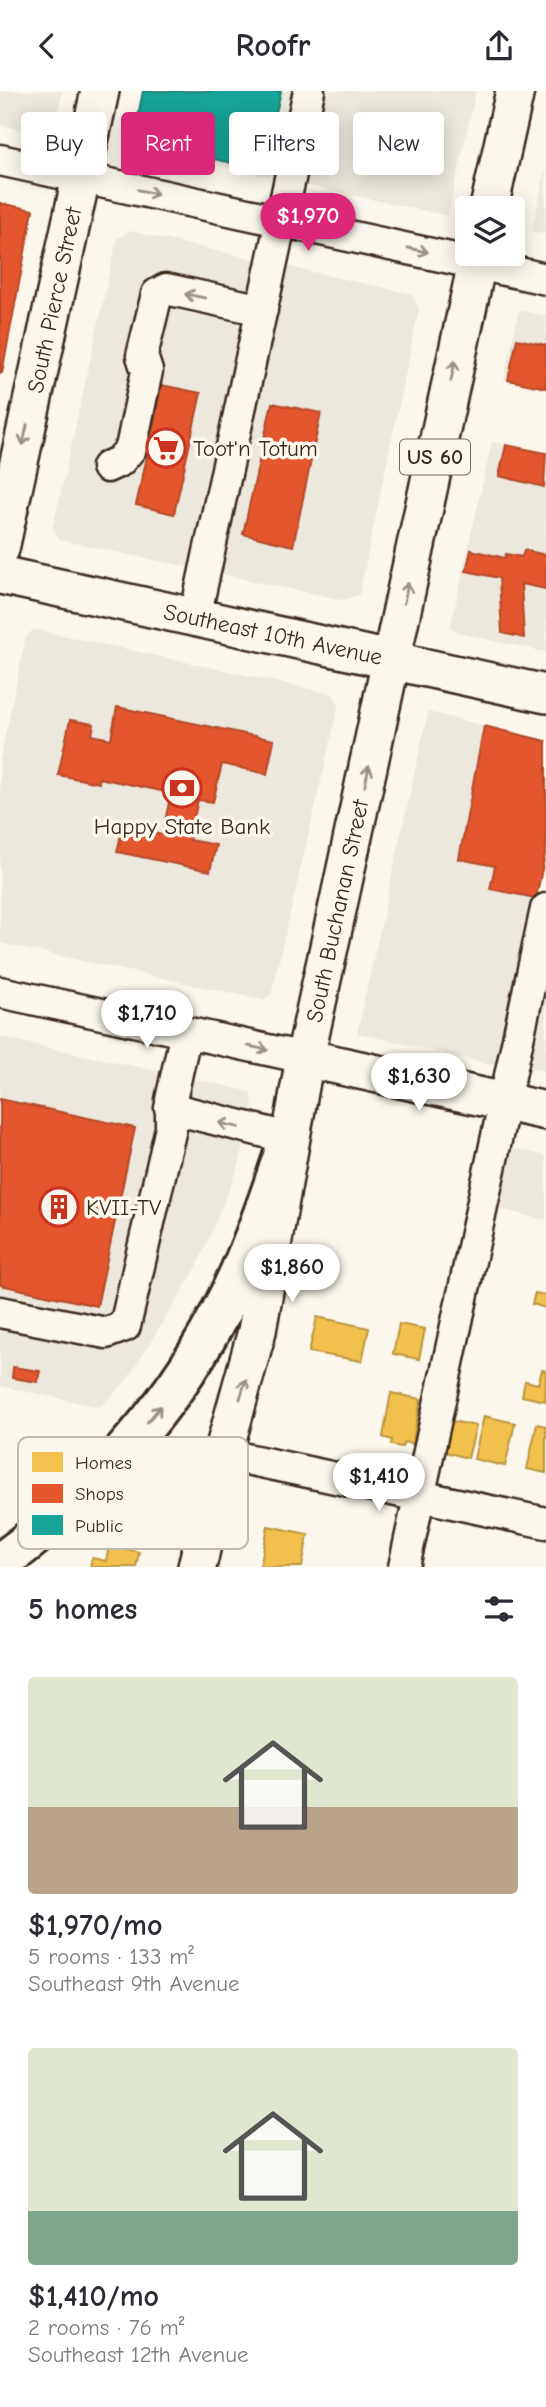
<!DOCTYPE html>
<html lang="en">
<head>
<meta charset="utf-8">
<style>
	:root { --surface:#fff; --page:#f7f7f7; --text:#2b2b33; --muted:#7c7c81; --accent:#db2777 }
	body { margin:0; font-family:"Comic Neue",sans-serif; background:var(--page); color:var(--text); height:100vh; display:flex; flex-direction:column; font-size:26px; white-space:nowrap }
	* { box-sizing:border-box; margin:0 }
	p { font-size:23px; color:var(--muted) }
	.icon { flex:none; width:38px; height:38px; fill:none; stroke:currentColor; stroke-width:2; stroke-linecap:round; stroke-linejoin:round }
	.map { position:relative; height:1476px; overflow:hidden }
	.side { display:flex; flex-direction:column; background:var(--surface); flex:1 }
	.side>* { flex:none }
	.hud { position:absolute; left:21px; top:21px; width:504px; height:63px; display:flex; gap:14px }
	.controls { position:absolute; left:455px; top:105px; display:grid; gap:14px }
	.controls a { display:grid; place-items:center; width:70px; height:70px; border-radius:7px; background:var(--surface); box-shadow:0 4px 18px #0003; font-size:35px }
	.price { position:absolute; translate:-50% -60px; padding:0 16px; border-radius:24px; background:#fff; color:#222; font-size:23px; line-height:46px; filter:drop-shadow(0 2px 4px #0008) }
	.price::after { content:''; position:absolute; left:50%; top:42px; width:21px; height:16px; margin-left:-10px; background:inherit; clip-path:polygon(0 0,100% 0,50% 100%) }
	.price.selected { background:var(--accent); color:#fff }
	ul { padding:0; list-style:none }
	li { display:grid; align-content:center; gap:14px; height:371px; padding:0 28px }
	li span { display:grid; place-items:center; height:217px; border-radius:7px; color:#555 }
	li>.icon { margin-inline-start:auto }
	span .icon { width:126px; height:126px; fill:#fffc; stroke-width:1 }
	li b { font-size:30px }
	h2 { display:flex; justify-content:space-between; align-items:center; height:84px; padding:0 28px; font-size:30px }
	.tag { padding:0 24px; border-radius:7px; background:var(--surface); box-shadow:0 4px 18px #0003; font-size:24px; line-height:63px }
	.tag.selected { background:var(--accent); color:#fff }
	header { display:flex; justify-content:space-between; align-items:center; height:91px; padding:0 28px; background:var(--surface); font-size:32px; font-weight:600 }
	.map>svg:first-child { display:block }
</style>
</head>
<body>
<header><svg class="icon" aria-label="back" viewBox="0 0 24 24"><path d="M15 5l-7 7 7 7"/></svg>Roofr<svg class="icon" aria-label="share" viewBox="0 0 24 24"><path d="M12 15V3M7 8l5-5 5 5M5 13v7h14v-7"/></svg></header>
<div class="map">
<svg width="546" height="1476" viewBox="0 0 546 1476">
	<rect width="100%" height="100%" fill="#fbf7ec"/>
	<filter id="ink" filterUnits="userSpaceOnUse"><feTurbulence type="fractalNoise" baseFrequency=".0143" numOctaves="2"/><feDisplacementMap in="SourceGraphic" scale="14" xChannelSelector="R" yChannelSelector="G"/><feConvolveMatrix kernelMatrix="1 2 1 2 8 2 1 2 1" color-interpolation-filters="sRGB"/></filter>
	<g filter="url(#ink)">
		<path fill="#ede8dd" d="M0,0H63L55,36L45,44L0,34Z
			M143,0H476L448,125L132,56Z
			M546,76V143L532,140Z
			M128,140L412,203L419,218L359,504L343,509L60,449L53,437L117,148Z
			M519,219L546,225V297L504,288Z
			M492,351L546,362V561L463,543L450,537Z
			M34,538L333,603L339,613L271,904L263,909L0,852V669L26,546Z
			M428,621L546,650V759L501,976L357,942Z
			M539,909L546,910V980L523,975Z
			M0,946L235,997L250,1001L253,1011L239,1075L196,1178L125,1292L100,1316L0,1295Z
			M504,1055L546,1065V1129L490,1116Z"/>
		<path fill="#f2c14e" stroke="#bb9440" stroke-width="2" d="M535,1202L546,1204V1217L532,1213Z
			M317,1226L369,1237L362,1270L309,1261Z
			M399,1233L425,1238L419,1268L393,1263Z
			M542,1279L546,1280L545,1310L522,1305L525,1290L538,1293Z
			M391,1302L421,1308L412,1353L404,1351L402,1356L391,1354L392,1349L383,1346Z
			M484,1325L515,1332L505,1375L474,1368Z
			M447,1329L476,1335L468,1367L441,1360Z
			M537,1333L546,1335V1382L527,1378Z
			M268,1435L308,1443L302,1476H260Z
			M109,1454L139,1461L136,1476H90L92,1467L106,1470Z"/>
		<path fill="#e4572e" stroke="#b14a29" stroke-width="2" d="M0,112L33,119L2,282H0Z
			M517,248L546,254V297L508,289Z
			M161,294L201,302L174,423L136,414L149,357L125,352L128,333L153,338Z
			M272,312L321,322L293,455L243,443Z
			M506,354L546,362L544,396L499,385Z
			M471,459L505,467L506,463L522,466L524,459L546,464V498L521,493L524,547L502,542L499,487L466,480Z
			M117,616L274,649L267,683L222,673L213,711L198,709L189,749L216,754L210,780L117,761L123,735L162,744L171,702L99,687V692L58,684L70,629L94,633L92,644L111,648Z
			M484,635L546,650V759L536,807L490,798L495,775L459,768Z
			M0,1008L135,1037L97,1215L0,1194Z
			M13,1276L40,1280L38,1291L12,1287Z"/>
		<path fill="#17a398" stroke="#227f73" stroke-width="2" d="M143,0H281L263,79L133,50Z"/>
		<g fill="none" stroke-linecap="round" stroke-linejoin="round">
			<g stroke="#3b2a1e" stroke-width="35">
				<path id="minor" d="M0,69L546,188
					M107,376L120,370L131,357L147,280L142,265L157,203L166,198L262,219
					M195,526L309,0
					M0,901L305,967
					M170,1017L289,1047
					M0,1221L106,1242L125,1235L171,1037V1009L186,941
					M223,1363L546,1432
					M404,1476L546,818"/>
			</g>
			<g stroke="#3b2a1e" stroke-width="42">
				<path id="major" d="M489,117L515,0
					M0,458L100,0
					M0,484L546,603
					M305,967L546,1020
					M197,1476L223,1363L257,1240L305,967L479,163"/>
			</g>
			<g stroke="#3b2a1e" stroke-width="44">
				<path id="highway" d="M0,1472C87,1409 168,1322 218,1226C248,1169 269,1108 289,1047"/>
			</g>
			<use href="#minor" stroke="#fbf7ec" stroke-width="30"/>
			<use href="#major" stroke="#fbf7ec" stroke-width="37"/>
			<use href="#highway" stroke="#fbf7ec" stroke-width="38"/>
		</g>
		<defs><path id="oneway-shaft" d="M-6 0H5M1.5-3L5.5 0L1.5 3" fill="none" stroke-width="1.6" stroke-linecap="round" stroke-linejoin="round" transform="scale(1.75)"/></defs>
		<g stroke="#9b9085">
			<use href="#oneway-shaft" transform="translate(148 101) rotate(13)"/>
			<use href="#oneway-shaft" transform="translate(418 159) rotate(12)"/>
			<use href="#oneway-shaft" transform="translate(195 205) rotate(-168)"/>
			<use href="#oneway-shaft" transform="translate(453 280) rotate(-78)"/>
			<use href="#oneway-shaft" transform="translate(25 344) rotate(102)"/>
			<use href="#oneway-shaft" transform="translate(406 502) rotate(-78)"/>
			<use href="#oneway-shaft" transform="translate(367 685) rotate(-78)"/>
			<use href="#oneway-shaft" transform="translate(258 957) rotate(12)"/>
			<use href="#oneway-shaft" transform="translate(229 1034) rotate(-167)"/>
			<use href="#oneway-shaft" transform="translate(243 1298) rotate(-73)"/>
			<use href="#oneway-shaft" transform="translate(154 1323) rotate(-50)"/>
		</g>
	</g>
	<defs>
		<g id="supermarket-ring" transform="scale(2.0125)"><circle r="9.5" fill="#fbf7ec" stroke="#c8321e" stroke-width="1.5"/><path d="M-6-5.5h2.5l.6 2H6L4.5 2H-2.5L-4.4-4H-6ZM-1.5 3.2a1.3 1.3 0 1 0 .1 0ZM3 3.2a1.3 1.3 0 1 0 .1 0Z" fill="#c8321e"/></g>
		<g id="bank-ring" transform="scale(2.0125)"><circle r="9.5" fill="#fbf7ec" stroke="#c8321e" stroke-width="1.5"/><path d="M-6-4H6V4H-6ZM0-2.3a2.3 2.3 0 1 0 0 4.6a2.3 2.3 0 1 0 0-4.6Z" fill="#c8321e"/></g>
		<g id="building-ring" transform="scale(2.0125)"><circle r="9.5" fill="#fbf7ec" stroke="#c8321e" stroke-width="1.5"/><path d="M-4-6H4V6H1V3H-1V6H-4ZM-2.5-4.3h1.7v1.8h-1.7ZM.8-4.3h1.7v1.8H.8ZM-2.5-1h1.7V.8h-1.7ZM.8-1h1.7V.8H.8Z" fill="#c8321e"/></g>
	</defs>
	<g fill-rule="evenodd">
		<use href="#supermarket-ring" x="166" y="357"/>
		<use href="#bank-ring" x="182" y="697"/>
		<use href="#building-ring" x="59" y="1116"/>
	</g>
	<g text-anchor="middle" stroke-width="7" stroke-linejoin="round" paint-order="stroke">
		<rect fill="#fbf7ec" stroke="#75685c" stroke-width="2" x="400" y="348.5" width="70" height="35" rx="5"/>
		<g font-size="21" font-weight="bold" fill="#3b2a1e">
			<text x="435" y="373">US 60</text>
		</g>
		<g font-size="23" fill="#3b2a1e" stroke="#fbf7ec">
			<text transform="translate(54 209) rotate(-78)" y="8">South Pierce Street</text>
			<text transform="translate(273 543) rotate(12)" y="8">Southeast 10th Avenue</text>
			<text transform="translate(337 820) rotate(-78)" y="8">South Buchanan Street</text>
		</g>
		<g font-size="23" fill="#3b2a1e" stroke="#fbf7ec" text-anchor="start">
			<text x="193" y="365">Toot'n Totum</text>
			<text x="182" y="743" text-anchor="middle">Happy State Bank</text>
			<text x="86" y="1124">KVII-TV</text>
		</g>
	</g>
	<rect x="18" y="1346" width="230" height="112" rx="10" fill="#fbf7ec" stroke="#c1baae" stroke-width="2"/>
	<rect x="32" y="1361" width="31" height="20" fill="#f2c14e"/>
	<rect x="32" y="1393" width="31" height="19" fill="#e4572e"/>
	<rect x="32" y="1424" width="31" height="20" fill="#17a398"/>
	<g font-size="19" fill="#3b2a1e">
		<text x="75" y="1378">Homes</text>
		<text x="75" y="1409">Shops</text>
		<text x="75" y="1441">Public</text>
	</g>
</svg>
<div class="controls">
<a><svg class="icon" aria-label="layers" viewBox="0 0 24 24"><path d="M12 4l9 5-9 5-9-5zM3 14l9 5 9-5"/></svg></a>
</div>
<b class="price selected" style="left:308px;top:162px">$1,970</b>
<b class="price" style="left:147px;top:959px">$1,710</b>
<b class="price" style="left:419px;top:1022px">$1,630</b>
<b class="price" style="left:292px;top:1213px">$1,860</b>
<b class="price" style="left:379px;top:1422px">$1,410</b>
<div class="hud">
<a class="tag">Buy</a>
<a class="tag selected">Rent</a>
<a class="tag">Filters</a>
<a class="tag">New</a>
</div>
</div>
<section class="side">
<h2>5 homes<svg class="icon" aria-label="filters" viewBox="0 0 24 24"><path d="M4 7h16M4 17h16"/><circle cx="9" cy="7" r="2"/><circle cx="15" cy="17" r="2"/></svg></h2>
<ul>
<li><span style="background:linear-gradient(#dfe7d0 60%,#b9a48a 0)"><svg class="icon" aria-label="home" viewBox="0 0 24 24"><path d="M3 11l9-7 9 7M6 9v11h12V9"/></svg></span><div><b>$1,970/mo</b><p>5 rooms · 133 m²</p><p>Southeast 9th Avenue</p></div></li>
<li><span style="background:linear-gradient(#dfe7d0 75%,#7fa58c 0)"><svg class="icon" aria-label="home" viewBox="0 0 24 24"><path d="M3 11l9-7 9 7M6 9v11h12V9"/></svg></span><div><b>$1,410/mo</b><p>2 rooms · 76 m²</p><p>Southeast 12th Avenue</p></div></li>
</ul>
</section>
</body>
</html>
